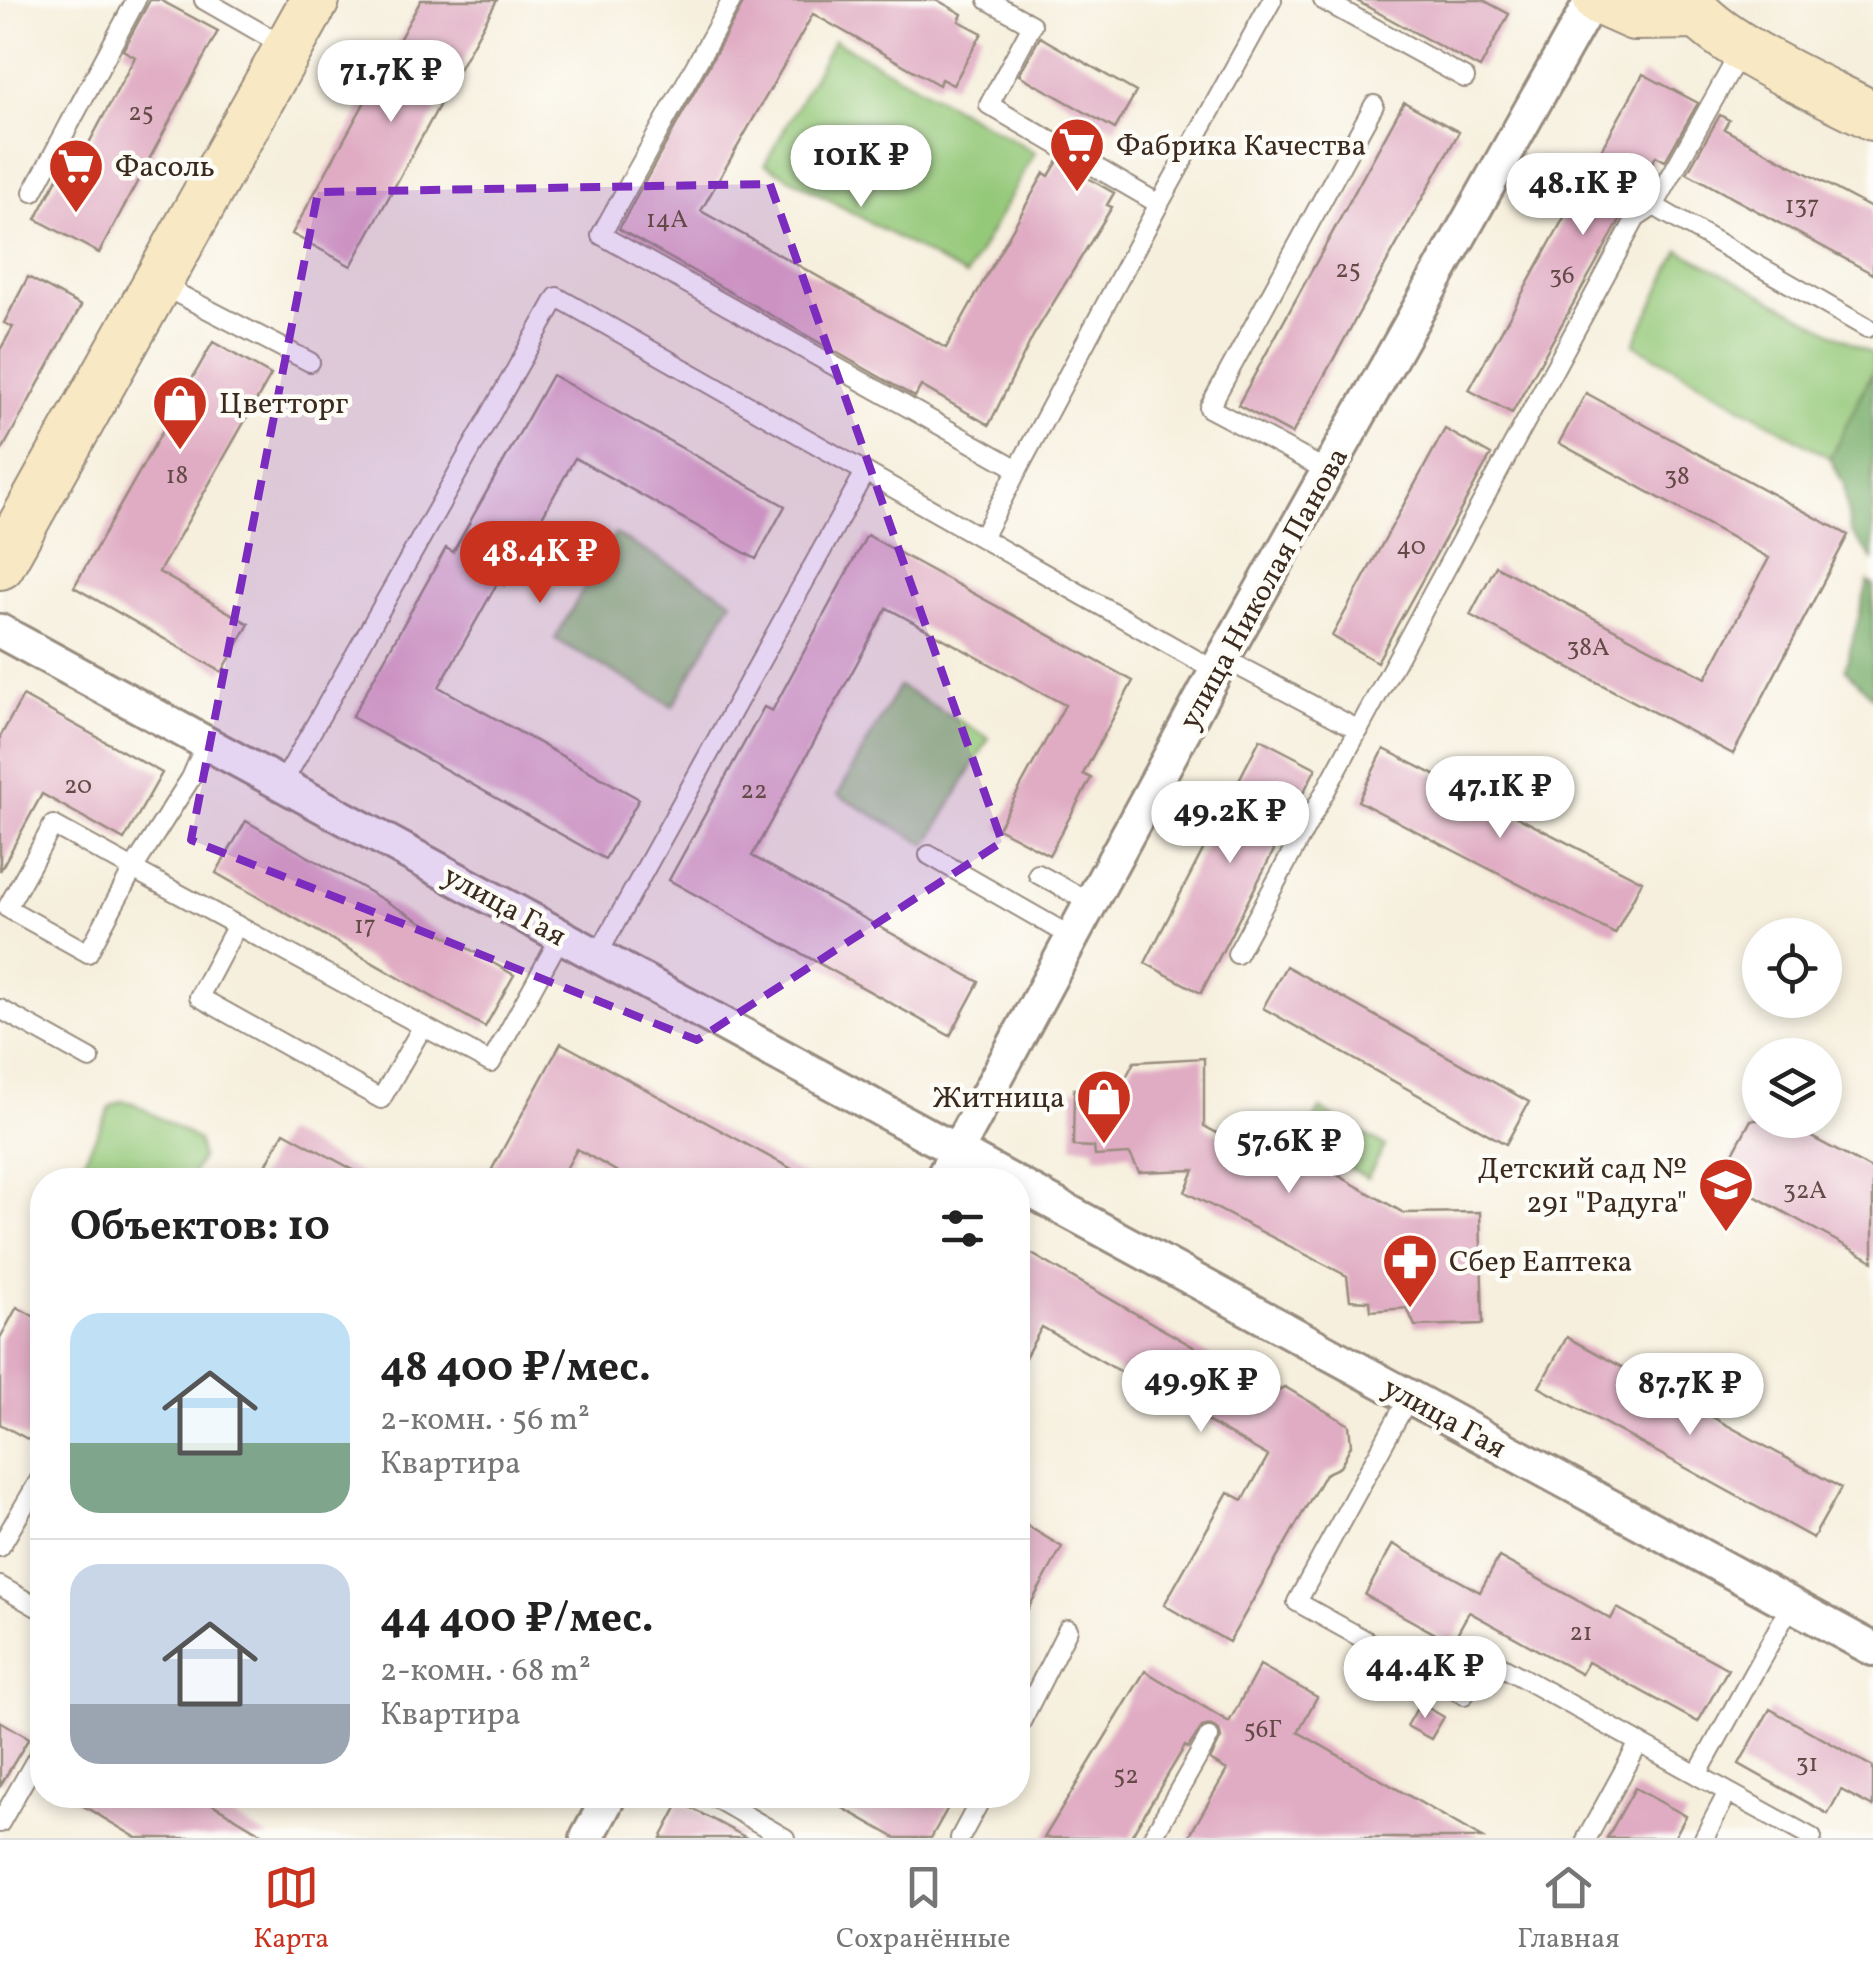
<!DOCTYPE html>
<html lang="ru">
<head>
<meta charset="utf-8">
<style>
	:root { --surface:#fff; --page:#f6f6f6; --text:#222; --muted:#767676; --line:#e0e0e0; --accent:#c8321e }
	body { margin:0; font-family:Vollkorn,serif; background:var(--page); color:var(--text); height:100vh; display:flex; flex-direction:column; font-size:38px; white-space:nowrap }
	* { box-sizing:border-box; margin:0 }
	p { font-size:32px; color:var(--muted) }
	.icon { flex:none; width:55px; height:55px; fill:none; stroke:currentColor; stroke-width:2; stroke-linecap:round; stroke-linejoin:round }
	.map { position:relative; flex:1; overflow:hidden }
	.details { position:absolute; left:30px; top:1168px; width:1000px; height:640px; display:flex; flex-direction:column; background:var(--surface); border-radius:40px; box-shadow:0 5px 15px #0003 }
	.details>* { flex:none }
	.tools { position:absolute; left:1742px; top:918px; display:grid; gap:20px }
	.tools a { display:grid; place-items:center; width:100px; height:100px; border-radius:50%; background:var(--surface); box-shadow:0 5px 15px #0003; font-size:50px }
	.price { position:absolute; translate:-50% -85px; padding:0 22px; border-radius:35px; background:#fff; color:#222; font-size:32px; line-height:65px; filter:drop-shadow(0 2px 5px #0008) }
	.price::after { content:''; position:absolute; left:50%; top:60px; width:30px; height:22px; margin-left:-15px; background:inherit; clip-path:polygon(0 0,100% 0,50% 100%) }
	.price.active { background:var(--accent); color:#fff }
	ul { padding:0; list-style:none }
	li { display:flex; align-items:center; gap:30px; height:250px; padding:0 40px }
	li+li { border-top:2px solid var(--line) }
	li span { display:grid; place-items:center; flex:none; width:280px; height:200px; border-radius:30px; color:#555 }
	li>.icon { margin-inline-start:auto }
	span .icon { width:120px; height:120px; fill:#fffc; stroke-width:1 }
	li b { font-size:42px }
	h2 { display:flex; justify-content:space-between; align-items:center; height:120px; padding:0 40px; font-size:42px }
	.tab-bar { display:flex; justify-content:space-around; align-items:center; height:140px; border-top:2px solid var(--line); background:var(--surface); font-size:28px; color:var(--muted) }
	.tab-bar a { display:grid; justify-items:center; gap:5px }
	.tab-bar .active { color:var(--accent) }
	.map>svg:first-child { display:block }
</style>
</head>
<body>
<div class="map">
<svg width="1873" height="1838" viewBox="0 0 1873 1838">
	<rect width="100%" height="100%" fill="#fdfcf7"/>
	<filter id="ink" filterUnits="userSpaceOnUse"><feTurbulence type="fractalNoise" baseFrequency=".01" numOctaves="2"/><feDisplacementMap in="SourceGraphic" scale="20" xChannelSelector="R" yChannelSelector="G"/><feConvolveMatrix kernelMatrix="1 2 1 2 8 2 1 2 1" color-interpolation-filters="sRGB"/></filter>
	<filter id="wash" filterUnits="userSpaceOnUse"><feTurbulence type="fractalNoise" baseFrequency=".0048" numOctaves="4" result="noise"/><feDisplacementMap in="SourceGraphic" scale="40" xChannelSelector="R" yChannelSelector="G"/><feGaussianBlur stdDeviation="2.25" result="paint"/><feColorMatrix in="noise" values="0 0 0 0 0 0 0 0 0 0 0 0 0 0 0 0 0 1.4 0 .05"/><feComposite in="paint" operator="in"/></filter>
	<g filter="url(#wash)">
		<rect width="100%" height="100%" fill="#f6efdd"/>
		<path fill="#95c97a" stroke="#687a4c" stroke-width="2.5" d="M834,40L1035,152L966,276L765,164Z
			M1679,250L1873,354V371L1830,458L1634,344Z
			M615,534L732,600L673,706L555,639Z
			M899,686L989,738L927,845L838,795Z
			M122,1101L133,1103L198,1140L201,1158L189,1180H74L111,1106Z
			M1320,1109L1385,1146L1367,1178L1303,1141Z"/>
		<path fill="#78ad6a" stroke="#5a6c44" stroke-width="2.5" d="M1873,371V560L1850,531L1844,485L1830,458Z
			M1868,582L1873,585V697L1845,669Z"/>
		<g id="blocks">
			<path fill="#e0acc3" d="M150,0H160L218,31L99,253L36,219L64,166L74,171L135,57L123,50Z
				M421,0H497L351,266L292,234Z
				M745,0H937L962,14L959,21L982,33L953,85L941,79L939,85L813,14L701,211L946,348L1044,173L1049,176L1058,161L1114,193L1107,205L1112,207L1033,336L989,425L921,386L915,397L619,229Z
				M1355,0H1483L1509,14L1480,68Z
				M1040,37L1136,92L1115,129L1019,75Z
				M1643,74L1698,103L1665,161L1656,156L1512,413L1469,390Z
				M1404,102L1459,132L1292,434L1238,405Z
				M1720,115L1729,120L1724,129L1873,209V274L1687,173Z
				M28,277L81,306L0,454V350L13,327L4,323Z
				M213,342L271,375L159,572L249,624L222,672L74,587Z
				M552,375L785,506L756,559L575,458L504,585L498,582L439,687L639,799L605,859L352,717L446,548L453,552Z
				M1586,393L1848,535L1733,754L1470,615L1496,566L1706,678L1769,558L1559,443Z
				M1445,429L1491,455L1377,662L1332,636Z
				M867,535L1133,681L1083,774L1091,778L1049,855L998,828L1065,705L887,608L752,856L979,982L950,1036L669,880L764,707L772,711Z
				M23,696L162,773L124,840L42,794L0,871V737Z
				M1260,739L1316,768L1201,993L1145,963Z
				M1384,749L1642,881L1615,934L1358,801Z
				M246,821L514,975L485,1027L216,873Z
				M1286,966L1529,1102L1506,1144L1263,1008Z
				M561,1043L812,1180H632L577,1149L560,1180H512L492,1169Z
				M1204,1058V1126L1273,1163L1283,1144L1404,1213L1480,1212L1483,1324L1415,1326L1407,1308L1371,1311L1370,1301L1350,1300L1347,1276L1185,1192L1194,1170L1139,1172L1130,1154L1095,1156L1094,1147L1073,1146L1074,1089H1093V1081L1125,1079L1134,1062Z
				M1751,1120H1809L1802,1132L1873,1170V1261L1720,1177Z
				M284,1132L372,1180H258Z
				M1018,1246L1272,1392L1285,1387L1349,1425L1351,1445L1340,1467L1325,1474L1229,1642L1164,1605L1228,1492L1243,1500L1268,1456L1042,1327L1018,1370Z
				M17,1307L42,1321V1447L0,1424V1338Z
				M1567,1337L1841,1488L1813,1538L1539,1387Z
				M1018,1520L1062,1547L1018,1627Z
				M1393,1544L1480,1592L1499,1557L1611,1619L1617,1608L1728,1669L1698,1722L1588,1662L1581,1674L1469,1612L1452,1643L1365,1595Z
				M1260,1665L1317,1697L1298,1732L1482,1838H1188L1227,1770L1210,1760L1221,1738L1219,1730L1210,1725L1202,1727L1188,1748L1185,1746L1130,1838H1044L1145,1671L1229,1722Z
				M1420,1703L1444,1717L1431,1739L1407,1726Z
				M1770,1709L1873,1767V1807L1841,1790L1828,1814L1739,1764Z
				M0,1721L29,1738L0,1786Z
				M1635,1788L1686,1816L1674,1838H1607Z
				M65,1795H197L269,1838H137Z
				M820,1795H955L931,1838H896Z
				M680,1802L747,1838H661Z"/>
		</g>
	</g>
	<g filter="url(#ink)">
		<use href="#blocks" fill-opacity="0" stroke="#988c7e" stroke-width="2.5"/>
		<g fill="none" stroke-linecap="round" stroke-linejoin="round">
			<g stroke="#988c7e" stroke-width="22">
				<path id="service" d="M204,0L286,47
					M732,0L601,235L1018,469L982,538
					M988,0L1032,25L989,105L1159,204L1018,469
					M1323,0L1465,78
					M33,192L136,0
					M1159,204L1272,0
					M1654,206L1867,328
					M159,284L310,362
					M1328,471L1209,408L1374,105
					M1223,658L1359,730
					M206,743L191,778L133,869L491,1063L561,936
					M282,784L557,297L1216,671
					M53,825L133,869L88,953L7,908Z
					M929,855L1072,937
					M1038,874L1091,903
					M237,925L199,997L381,1099L423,1026
					M1237,954L1636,218L1654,206L1743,47
					M597,956L865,472
					M0,1009L90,1059
					M1409,1397L1297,1602L1464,1695L1485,1657L1697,1775
					M0,1547L40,1479
					M0,1586L42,1610
					M1018,1728L1068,1629
					M1728,1792L1697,1775L1791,1605
					M710,1795L785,1838
					M0,1823L42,1749
					M960,1838L983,1795
					M1152,1838L1209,1737
					M1587,1838L1639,1743
					M1704,1838L1728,1792L1812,1838"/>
			</g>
			<g stroke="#988c7e" stroke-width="38">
				<path id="minor" d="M0,631L1010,1180
					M941,1180L1223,658L1592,0
					M1018,1184L1873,1649
					M587,1838L610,1795"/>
			</g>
			<g stroke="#988c7e" stroke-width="52">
				<path id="secondary" d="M1598,0L1634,16L1696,15
					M1687,0C1712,43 1826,91 1873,116
					M0,565L315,0"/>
			</g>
			<use href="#service" stroke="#fff" stroke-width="18"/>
			<use href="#minor" stroke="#fff" stroke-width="32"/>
			<use href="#secondary" stroke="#f8e8c3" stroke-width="48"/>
		</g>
	</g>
	<path fill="#7b2cbf" fill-opacity="0.2" stroke="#7b2cbf" stroke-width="8" stroke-dasharray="20 12" stroke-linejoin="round" d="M770,184L1002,842L697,1040L191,840L318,192Z"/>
	<defs>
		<g id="supermarket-pin" transform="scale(2.875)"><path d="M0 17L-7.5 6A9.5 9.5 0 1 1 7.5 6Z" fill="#c8321e" stroke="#fdfcf7"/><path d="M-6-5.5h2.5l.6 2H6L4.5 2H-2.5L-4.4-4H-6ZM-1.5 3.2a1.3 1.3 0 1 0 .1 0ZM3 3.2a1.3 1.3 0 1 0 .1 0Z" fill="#fff"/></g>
		<g id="shop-pin" transform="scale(2.875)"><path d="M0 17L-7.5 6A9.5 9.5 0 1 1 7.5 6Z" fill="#c8321e" stroke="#fdfcf7"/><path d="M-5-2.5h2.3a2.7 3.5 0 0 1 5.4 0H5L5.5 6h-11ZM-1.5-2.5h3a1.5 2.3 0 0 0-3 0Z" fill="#fff"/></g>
		<g id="school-pin" transform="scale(2.875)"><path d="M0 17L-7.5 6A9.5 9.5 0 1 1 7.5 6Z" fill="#c8321e" stroke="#fdfcf7"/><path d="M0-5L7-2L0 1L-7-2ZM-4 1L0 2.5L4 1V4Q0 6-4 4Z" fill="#fff"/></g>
		<g id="pharmacy-pin" transform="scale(2.875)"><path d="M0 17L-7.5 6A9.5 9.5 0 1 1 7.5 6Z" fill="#c8321e" stroke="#fdfcf7"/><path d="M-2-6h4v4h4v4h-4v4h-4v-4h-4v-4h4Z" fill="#fff"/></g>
	</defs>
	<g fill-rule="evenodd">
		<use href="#supermarket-pin" x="1077" y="145"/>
		<use href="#supermarket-pin" x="76" y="166"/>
		<use href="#shop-pin" x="180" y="403"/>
		<use href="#shop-pin" x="1104" y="1097"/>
		<use href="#school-pin" x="1726" y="1185"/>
		<use href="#pharmacy-pin" x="1410" y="1261"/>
	</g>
	<g text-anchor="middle" stroke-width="9" stroke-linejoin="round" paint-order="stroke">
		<g font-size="25" fill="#644a47">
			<text x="141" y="120">25</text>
			<text x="1802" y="213">137</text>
			<text x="667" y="227">14А</text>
			<text x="1348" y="277">25</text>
			<text x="1562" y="283">36</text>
			<text x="177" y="483">18</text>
			<text x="1677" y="484">38</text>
			<text x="1411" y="554">40</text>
			<text x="1588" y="655">38А</text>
			<text x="78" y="793">20</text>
			<text x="754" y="798">22</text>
			<text x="365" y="933">17</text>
			<text x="1805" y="1198">32А</text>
			<text x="1581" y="1640">21</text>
			<text x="1263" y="1737">56Г</text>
			<text x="1807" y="1771">31</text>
			<text x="1126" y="1783">52</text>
		</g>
		<g font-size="30" fill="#3b2a1e" stroke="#fdfcf7" text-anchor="start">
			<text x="1116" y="155">Фабрика Качества</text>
			<text x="115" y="176">Фасоль</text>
			<text x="219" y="413">Цветторг</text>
			<text x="1065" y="1107" text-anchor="end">Житница</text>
			<text x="1687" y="1178" text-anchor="end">Детский сад №<tspan x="1687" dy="34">291 "Радуга"</tspan></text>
			<text x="1449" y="1271">Сбер Еаптека</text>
		</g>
		<g font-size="30" fill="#3b2a1e" stroke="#fdfcf7">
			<text transform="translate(1263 588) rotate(-61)" y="10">улица Николая Панова</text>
			<text transform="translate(505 905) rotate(29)" y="10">улица Гая</text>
			<text transform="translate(1445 1417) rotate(29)" y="10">улица Гая</text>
		</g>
	</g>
</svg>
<div class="tools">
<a><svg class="icon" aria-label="locate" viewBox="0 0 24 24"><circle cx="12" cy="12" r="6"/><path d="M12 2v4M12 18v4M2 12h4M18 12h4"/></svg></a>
<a><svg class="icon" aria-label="layers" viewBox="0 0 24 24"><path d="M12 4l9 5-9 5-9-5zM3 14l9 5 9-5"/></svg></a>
</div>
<b class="price" style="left:391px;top:125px">71.7K ₽</b>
<b class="price" style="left:861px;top:210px">101K ₽</b>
<b class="price" style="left:1583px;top:238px">48.1K ₽</b>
<b class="price active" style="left:540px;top:606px">48.4K ₽</b>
<b class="price" style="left:1500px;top:841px">47.1K ₽</b>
<b class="price" style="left:1230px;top:866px">49.2K ₽</b>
<b class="price" style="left:1289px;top:1196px">57.6K ₽</b>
<b class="price" style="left:1201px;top:1435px">49.9K ₽</b>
<b class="price" style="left:1690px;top:1438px">87.7K ₽</b>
<b class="price" style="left:1425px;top:1721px">44.4K ₽</b>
<section class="details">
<h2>Объектов: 10<svg class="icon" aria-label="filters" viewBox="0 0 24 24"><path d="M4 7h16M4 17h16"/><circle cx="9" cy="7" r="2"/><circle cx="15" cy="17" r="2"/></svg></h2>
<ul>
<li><span style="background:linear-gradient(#bfe0f5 65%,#7fa58c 0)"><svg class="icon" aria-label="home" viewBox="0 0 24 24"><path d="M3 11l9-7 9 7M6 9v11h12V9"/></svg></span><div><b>48 400 ₽/мес.</b><p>2-комн. · 56 m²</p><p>Квартира</p></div></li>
<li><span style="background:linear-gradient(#c9d6e8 70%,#9aa5b1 0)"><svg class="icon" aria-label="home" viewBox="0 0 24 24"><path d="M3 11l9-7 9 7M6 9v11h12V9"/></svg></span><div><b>44 400 ₽/мес.</b><p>2-комн. · 68 m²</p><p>Квартира</p></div></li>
</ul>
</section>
</div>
<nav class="tab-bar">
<a class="active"><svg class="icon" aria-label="map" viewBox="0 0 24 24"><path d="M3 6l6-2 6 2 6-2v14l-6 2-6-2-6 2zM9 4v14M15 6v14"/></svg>Карта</a>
<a><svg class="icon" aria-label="saved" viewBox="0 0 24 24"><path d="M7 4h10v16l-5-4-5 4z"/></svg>Сохранённые</a>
<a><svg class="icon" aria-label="home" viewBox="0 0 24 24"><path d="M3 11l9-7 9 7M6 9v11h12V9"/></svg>Главная</a>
</nav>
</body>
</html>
